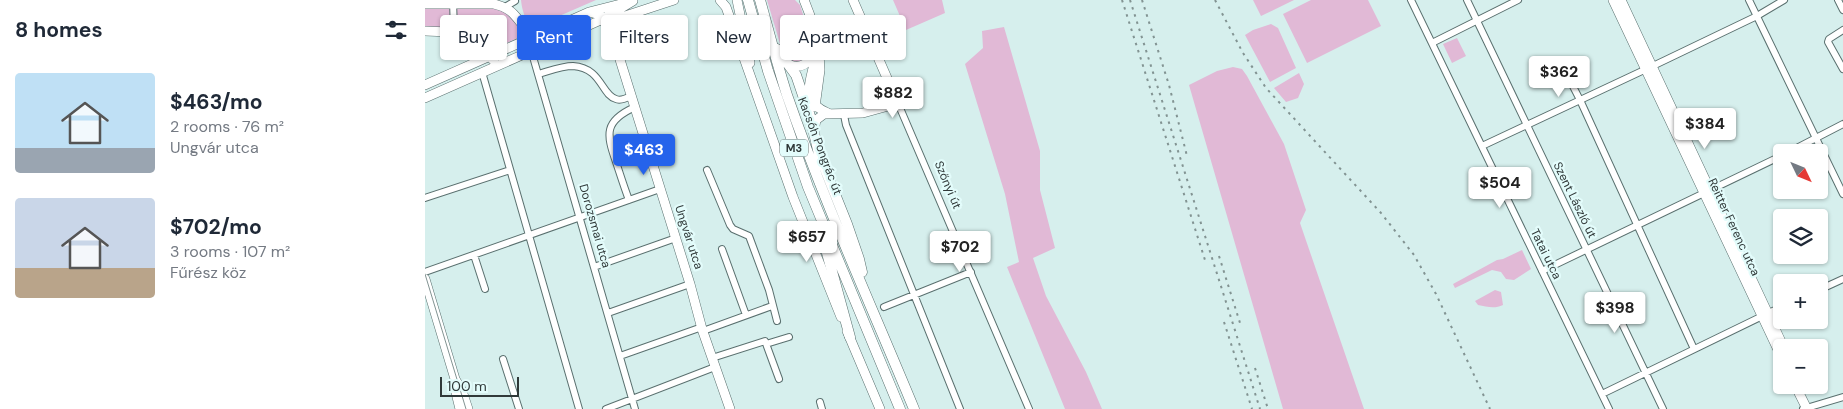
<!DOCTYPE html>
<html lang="en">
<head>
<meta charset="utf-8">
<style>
	:root { --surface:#fff; --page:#f2f2f3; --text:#1f2937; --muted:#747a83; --accent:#2563eb }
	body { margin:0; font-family:"DM Sans",sans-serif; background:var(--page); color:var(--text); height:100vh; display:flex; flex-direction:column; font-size:19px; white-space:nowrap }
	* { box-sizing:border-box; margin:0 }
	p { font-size:16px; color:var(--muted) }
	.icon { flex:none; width:28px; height:28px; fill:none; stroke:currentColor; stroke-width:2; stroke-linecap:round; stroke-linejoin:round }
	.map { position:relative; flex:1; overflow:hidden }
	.drawer { display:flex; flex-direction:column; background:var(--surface); width:425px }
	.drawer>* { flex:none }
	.top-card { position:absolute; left:15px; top:15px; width:475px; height:45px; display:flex; gap:10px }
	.needle { width:32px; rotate:133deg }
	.controls { position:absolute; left:1348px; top:144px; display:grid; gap:10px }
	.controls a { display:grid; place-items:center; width:55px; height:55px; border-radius:5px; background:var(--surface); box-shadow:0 1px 4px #0004; font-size:25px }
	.scale { position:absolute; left:15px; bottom:12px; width:79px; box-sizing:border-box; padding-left:5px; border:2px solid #303939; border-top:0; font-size:14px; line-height:18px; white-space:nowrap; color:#303939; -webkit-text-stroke:4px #e3fcfb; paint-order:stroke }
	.price { position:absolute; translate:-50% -42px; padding:0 11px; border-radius:5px; background:#fff; color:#222; font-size:16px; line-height:32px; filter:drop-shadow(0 1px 2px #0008) }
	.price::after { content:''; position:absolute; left:50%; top:30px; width:15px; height:11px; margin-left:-8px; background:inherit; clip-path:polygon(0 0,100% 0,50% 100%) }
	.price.selected { background:var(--accent); color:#fff }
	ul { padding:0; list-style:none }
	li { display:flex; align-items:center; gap:15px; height:125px; padding:0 15px }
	li span { display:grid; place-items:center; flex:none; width:140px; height:100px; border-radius:5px; color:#555 }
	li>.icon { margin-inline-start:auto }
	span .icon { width:60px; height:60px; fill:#fffc; stroke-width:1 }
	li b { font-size:21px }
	h2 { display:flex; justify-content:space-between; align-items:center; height:60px; padding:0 15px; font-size:21px }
	.chip { padding:0 18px; border-radius:5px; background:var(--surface); box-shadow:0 1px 4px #0004; font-size:18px; line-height:45px }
	.chip.selected { background:var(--accent); color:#fff }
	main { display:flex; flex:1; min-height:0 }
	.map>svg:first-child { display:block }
</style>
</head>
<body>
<main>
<section class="drawer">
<h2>8 homes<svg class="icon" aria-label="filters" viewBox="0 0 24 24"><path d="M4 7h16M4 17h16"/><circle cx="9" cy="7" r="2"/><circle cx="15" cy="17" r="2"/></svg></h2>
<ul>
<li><span style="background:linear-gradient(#bfe0f5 75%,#9aa5b1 0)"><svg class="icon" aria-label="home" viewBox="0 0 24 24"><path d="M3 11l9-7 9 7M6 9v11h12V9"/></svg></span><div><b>$463/mo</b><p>2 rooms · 76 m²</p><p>Ungvár utca</p></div></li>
<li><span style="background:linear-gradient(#c9d6e8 70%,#b9a48a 0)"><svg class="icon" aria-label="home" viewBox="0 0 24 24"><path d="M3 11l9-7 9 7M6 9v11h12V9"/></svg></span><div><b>$702/mo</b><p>3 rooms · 107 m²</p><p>Fűrész köz</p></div></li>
</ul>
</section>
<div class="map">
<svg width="1418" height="409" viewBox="0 0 1418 409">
	<rect width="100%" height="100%" fill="#d6efed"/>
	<path fill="#e1b9d6" d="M96,0H171L109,27C100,22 97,10 96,0Z
		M342,0H370L375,5L387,43V49L381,60L369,64L359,57Z
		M468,0H517L520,13L481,30Z
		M828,0H869L836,16Z
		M886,0H943L956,26L882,63L858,14Z
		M0,5C22,5 72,2 88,18C92,23 95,29 99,35L65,51L57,37L0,30Z
		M846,24L853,28L871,68L845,82L820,35L828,30Z
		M579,27L615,151V190L630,248L608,258L621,296L661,372L677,409H640L582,267L594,262L580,194L540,64L558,48L557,31Z
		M1032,38L1041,56L1027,63L1018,44Z
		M808,67L817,69L822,76L859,144L881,210L875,223L939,409H858L764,85L792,71Z
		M874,73L879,84L873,98L861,102L849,88Z
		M1097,250L1106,269L1089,280L1081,279L1076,272L1067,270L1030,288L1028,284L1072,260L1078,259Z
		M1070,290L1076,292L1078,305C1070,309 1062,307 1053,305L1050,301Z"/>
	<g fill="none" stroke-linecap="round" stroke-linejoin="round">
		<g stroke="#5a706f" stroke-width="8">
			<path id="street" d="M986,0L1184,409
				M1042,0L1238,409
				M1324,0L1418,194
				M1413,0L1418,10
				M28,1L29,31
				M80,7L90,1
				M1418,30L1404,39L1403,42L1418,69
				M1007,43L1093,0
				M106,50L210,409
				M1135,61L1155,100L1269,349
				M57,72L154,409
				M113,74C124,71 137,66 148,66C177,68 176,95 191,99C195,101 202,98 206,96
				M472,101L604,409
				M419,115L421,125L535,409
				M1057,146L1232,64L1332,16L1359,0
				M1364,152L1418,124
				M282,170L305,225L308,229L324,236L344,290L352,321
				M0,198L85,170
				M204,200C199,187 195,174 191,162C181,134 179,121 210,107
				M297,249L321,315
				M49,255L60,289
				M169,267L251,238
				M1117,271L1356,156
				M0,272L235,189
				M1394,290L1418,279
				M459,307L546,272
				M183,313L265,284
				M278,331L347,306
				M341,344L364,337
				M195,356L277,327
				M287,358L340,341L354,379
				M78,359L94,409
				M1177,394L1356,307
				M395,402L397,409
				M181,409L290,367
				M1378,409L1418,397"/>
		</g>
		<g stroke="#5a706f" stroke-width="10">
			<path id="secondary" d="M295,0L301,7L368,197L416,317
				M312,0L325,63
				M379,0C386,16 391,31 391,49C391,75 369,99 403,113
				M1188,0L1356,356
				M1196,0L1359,348
				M0,4H69C90,9 90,18 104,32L115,33
				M164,12L175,15L187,34L265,284L277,329L305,409
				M179,19H191L249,0
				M0,31L49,33C59,40 60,53 69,61
				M365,65C377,69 384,63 388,52
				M0,85L164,12L200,3
				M0,98L178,19L208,1
				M390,107L395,70L394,53
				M389,130L391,120L399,114L438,113L467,105L472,101L428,0
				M0,279L30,379L37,391L43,409
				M422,331L455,409
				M30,381L31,393L35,409
				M1370,385L1382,409"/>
		</g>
		<g stroke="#5a706f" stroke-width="11">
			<path id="primary" d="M323,0L343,71L383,187L475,409
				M335,0C344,32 352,64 362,95C399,202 446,305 489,409
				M352,49L371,75L385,116L394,154L422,224L434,259L437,272
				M399,242L425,337"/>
		</g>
		<use href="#street" stroke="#fff" stroke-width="6"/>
		<use href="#secondary" stroke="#fff" stroke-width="9"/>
		<use href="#primary" stroke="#fff" stroke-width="10"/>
		<path stroke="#829392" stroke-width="1" d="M0,274L41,409"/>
		<path stroke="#829392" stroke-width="2" stroke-dasharray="2.5 5" stroke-linecap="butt" d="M697,0L780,260
			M705,0L835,409
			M717,0L744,85L762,156
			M790,0L818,53L841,88L956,213L989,255L1011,294L1065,409
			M794,256L815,323
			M799,322L827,409
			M830,368L843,409"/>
	</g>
	<g text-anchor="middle" stroke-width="4.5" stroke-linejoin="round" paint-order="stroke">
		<rect fill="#e3fcfb" stroke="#667473" stroke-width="1" x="355" y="139.5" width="28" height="17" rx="4"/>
		<g font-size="11" font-weight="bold" fill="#303939">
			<text x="369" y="152">M3</text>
		</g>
		<g font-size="12" fill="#303939" stroke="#e3fcfb">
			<text transform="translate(395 146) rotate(69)" y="4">Kacsóh Pongrác út</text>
			<text transform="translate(523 185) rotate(67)" y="4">Szőnyi út</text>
			<text transform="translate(1150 200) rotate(64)" y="4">Szent László út</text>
			<text transform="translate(170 226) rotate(74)" y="4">Dorozsmai utca</text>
			<text transform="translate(1309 227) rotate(65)" y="4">Reitter Ferenc utca</text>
			<text transform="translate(264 237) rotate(72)" y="4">Ungvár utca</text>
			<text transform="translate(1121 254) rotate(64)" y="4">Tatai utca</text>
		</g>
	</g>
</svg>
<div class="controls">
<a><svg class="needle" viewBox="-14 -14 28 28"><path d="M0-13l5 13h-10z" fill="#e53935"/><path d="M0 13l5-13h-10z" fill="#747a83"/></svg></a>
<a><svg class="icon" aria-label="layers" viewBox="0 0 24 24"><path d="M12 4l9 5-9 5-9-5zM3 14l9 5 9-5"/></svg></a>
<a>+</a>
<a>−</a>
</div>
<div class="scale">100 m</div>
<b class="price" style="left:1134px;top:98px">$362</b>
<b class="price" style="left:468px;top:119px">$882</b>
<b class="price" style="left:1280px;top:150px">$384</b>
<b class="price selected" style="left:219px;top:176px">$463</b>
<b class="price" style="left:1075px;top:209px">$504</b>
<b class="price" style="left:382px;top:263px">$657</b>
<b class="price" style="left:535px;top:273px">$702</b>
<b class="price" style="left:1190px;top:334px">$398</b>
<div class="top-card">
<a class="chip">Buy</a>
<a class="chip selected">Rent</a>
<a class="chip">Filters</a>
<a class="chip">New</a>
<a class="chip">Apartment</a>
</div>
</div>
</main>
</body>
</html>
